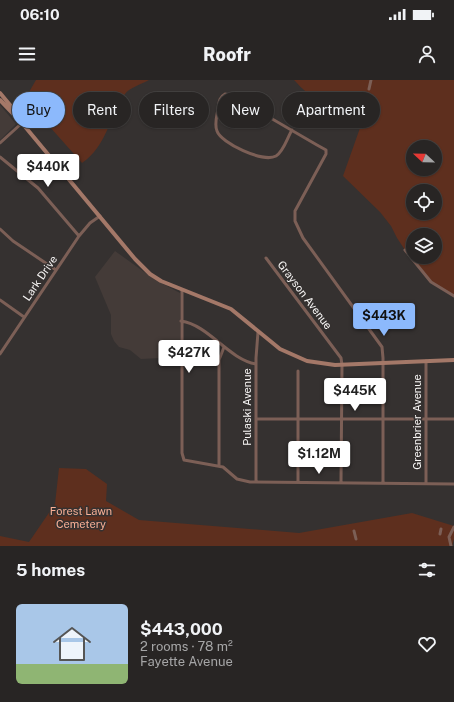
<!DOCTYPE html>
<html lang="en">
<head>
<meta charset="utf-8">
<style>
	:root { --surface:#282524; --page:#343131; --text:#f1f3f6; --muted:#a5a5a6; --line:#444241; --accent:#8cb9fc }
	body { margin:0; font-family:"Public Sans",sans-serif; background:var(--page); color:var(--text); height:100vh; display:flex; flex-direction:column; font-size:15px; white-space:nowrap }
	* { box-sizing:border-box; margin:0 }
	p { font-size:13px; color:var(--muted) }
	.icon { flex:none; width:22px; height:22px; fill:none; stroke:currentColor; stroke-width:2; stroke-linecap:round; stroke-linejoin:round }
	.map { position:relative; height:466px; overflow:hidden }
	.side { display:flex; flex-direction:column; background:var(--surface); flex:1 }
	.side>* { flex:none }
	.banner { position:absolute; left:12px; top:12px; width:430px; height:36px; display:flex; gap:8px }
	.needle { width:26px; rotate:292deg }
	.tools { position:absolute; left:406px; top:60px; display:grid; gap:8px }
	.tools a { display:grid; place-items:center; width:36px; height:36px; border-radius:50%; background:var(--surface); box-shadow:0 1px 3px #0004,0 0 0 1px var(--line); font-size:20px }
	.price { position:absolute; translate:-50% -34px; padding:0 9px; border-radius:4px; background:#fff; color:#222; font-size:13px; line-height:26px; filter:drop-shadow(0 1px 2px #0008) }
	.price::after { content:''; position:absolute; left:50%; top:24px; width:12px; height:9px; margin-left:-6px; background:inherit; clip-path:polygon(0 0,100% 0,50% 100%) }
	.price.on { background:var(--accent); color:#111 }
	ul { padding:0; list-style:none }
	li { display:flex; align-items:center; gap:12px; height:100px; padding:0 16px }
	li+li { border-top:1px solid var(--line) }
	li span { display:grid; place-items:center; flex:none; width:112px; height:80px; border-radius:6px; color:#555 }
	li>.icon { margin-inline-start:auto }
	span .icon { width:48px; height:48px; fill:#fffc; stroke-width:1 }
	li b { font-size:17px }
	h2 { display:flex; justify-content:space-between; align-items:center; height:48px; padding:0 16px; font-size:17px }
	.chip { padding:0 14px; border-radius:18px; background:var(--surface); box-shadow:0 1px 3px #0004,0 0 0 1px var(--line); font-size:14px; line-height:36px }
	.chip.on { background:var(--accent); color:#111 }
	.status { display:flex; justify-content:space-between; align-items:center; height:28px; padding:0 20px; background:var(--surface); direction:ltr }
	.status svg { height:11px; fill:currentColor }
	header { display:flex; justify-content:space-between; align-items:center; height:52px; padding:0 16px; background:var(--surface); font-size:18px; font-weight:800 }
	.map>svg:first-child { display:block }
</style>
</head>
<body>
<div class="status"><b>06:10</b><svg viewBox="0 0 49 12"><path d="M0 12V9h3v3zM5 12V6h3v6zM10 12V3h3v9zM15 12V0h3v12zM26 1h20v11H26zM47 4h2v5h-2z"/></svg></div>
<header><svg class="icon" aria-label="menu" viewBox="0 0 24 24"><path d="M4 6h16M4 12h16M4 18h16"/></svg>Roofr<svg class="icon" aria-label="person" viewBox="0 0 24 24"><circle cx="12" cy="8" r="4"/><path d="M4 21q1-7 8-7t8 7"/></svg></header>
<div class="map">
<svg width="454" height="466" viewBox="0 0 454 466">
	<rect width="100%" height="100%" fill="#353130"/>
	<path fill="#443b38" d="M0,25L16,44L0,60Z
		M115,171L154,199L180,213V277L141,279L130,270L119,267L114,261L111,254V235L95,197Z"/>
	<path fill="#5e2f1e" fill-rule="evenodd" d="M36,0H149C142,4 129,8 125,14C109,37 107,66 82,83L25,19Z
		M294,0H454V216L431,202L405,170L397,158L391,146L380,132L343,96L366,31C352,9 327,24 308,13C303,10 298,4 294,0ZM413,67H435V89H413ZM413,111H435V133H413ZM413,155H435V177H413Z
		M59,388L86,389L107,404L106,421L139,440L299,453L412,433L454,446V459L452,466H0V456L29,462L55,424Z"/>
	<g fill="none" stroke-linecap="round" stroke-linejoin="round">
		<path stroke="#7c5f56" stroke-width="3" d="M369,9L371,0
			M292,50C287,58 284,71 276,76C263,83 221,63 217,51C214,44 217,36 218,29C219,23 219,17 225,14L231,15L317,65L326,70V74L295,131V141L303,158L382,267L383,278V402
			M0,63L22,43
			M0,77L38,108L79,156
			M0,149L13,161L56,190
			M405,170L431,202L454,216
			M266,178L341,278L342,285L341,402
			M182,210V373L184,380L223,387L237,399L250,402L454,404
			M0,220L24,237
			M181,241C209,245 228,279 256,284
			M0,274L79,156L90,143L100,136
			M256,339H454
			M219,386V280L224,267
			M256,402V278L258,252
			M298,402V291
			M426,403V281
			M354,451L356,459
			M440,454L441,449
			M451,466L449,457L454,447"/>
		<path stroke="#a47868" stroke-width="4" d="M0,13L20,37L22,43
			M0,20L22,43L135,179L150,194L161,201L231,229L280,269L307,281L335,285L454,280"/>
	</g>
	<g text-anchor="middle" stroke-width="3" stroke-linejoin="round" paint-order="stroke">
		<g font-size="11" fill="#f6f4f3" stroke="#353130">
			<text transform="translate(40 198) rotate(-56)" y="4">Lark Drive</text>
			<text transform="translate(305 215) rotate(53)" y="4">Grayson Avenue</text>
			<text transform="translate(247 327) rotate(-90)" y="4">Pulaski Avenue</text>
			<text transform="translate(417 342) rotate(-90)" y="4">Greenbrier Avenue</text>
		</g>
		<g font-size="11" fill="#f9af95" stroke="#353130">
			<text x="81" y="435">Forest Lawn<tspan x="81" dy="13">Cemetery</tspan></text>
		</g>
	</g>
</svg>
<div class="tools">
<a><svg class="needle" viewBox="-14 -14 28 28"><path d="M0-13l5 13h-10z" fill="#e53935"/><path d="M0 13l5-13h-10z" fill="#a5a5a6"/></svg></a>
<a><svg class="icon" aria-label="locate" viewBox="0 0 24 24"><circle cx="12" cy="12" r="6"/><path d="M12 2v4M12 18v4M2 12h4M18 12h4"/></svg></a>
<a><svg class="icon" aria-label="layers" viewBox="0 0 24 24"><path d="M12 4l9 5-9 5-9-5zM3 14l9 5 9-5"/></svg></a>
</div>
<b class="price" style="left:48px;top:108px">$440K</b>
<b class="price on" style="left:384px;top:257px">$443K</b>
<b class="price" style="left:189px;top:294px">$427K</b>
<b class="price" style="left:355px;top:332px">$445K</b>
<b class="price" style="left:319px;top:395px">$1.12M</b>
<div class="banner">
<a class="chip on">Buy</a>
<a class="chip">Rent</a>
<a class="chip">Filters</a>
<a class="chip">New</a>
<a class="chip">Apartment</a>
</div>
</div>
<section class="side">
<h2>5 homes<svg class="icon" aria-label="filters" viewBox="0 0 24 24"><path d="M4 7h16M4 17h16"/><circle cx="9" cy="7" r="2"/><circle cx="15" cy="17" r="2"/></svg></h2>
<ul>
<li><span style="background:linear-gradient(#a9c7e8 75%,#8fb573 0)"><svg class="icon" aria-label="home" viewBox="0 0 24 24"><path d="M3 11l9-7 9 7M6 9v11h12V9"/></svg></span><div><b>$443,000</b><p>2 rooms · 78 m²</p><p>Fayette Avenue</p></div><svg class="icon" aria-label="heart" viewBox="0 0 24 24"><path d="M12 20l-8-8c-3-5 5-10 8-4 3-6 11-1 8 4z"/></svg></li>
</ul>
</section>
</body>
</html>
